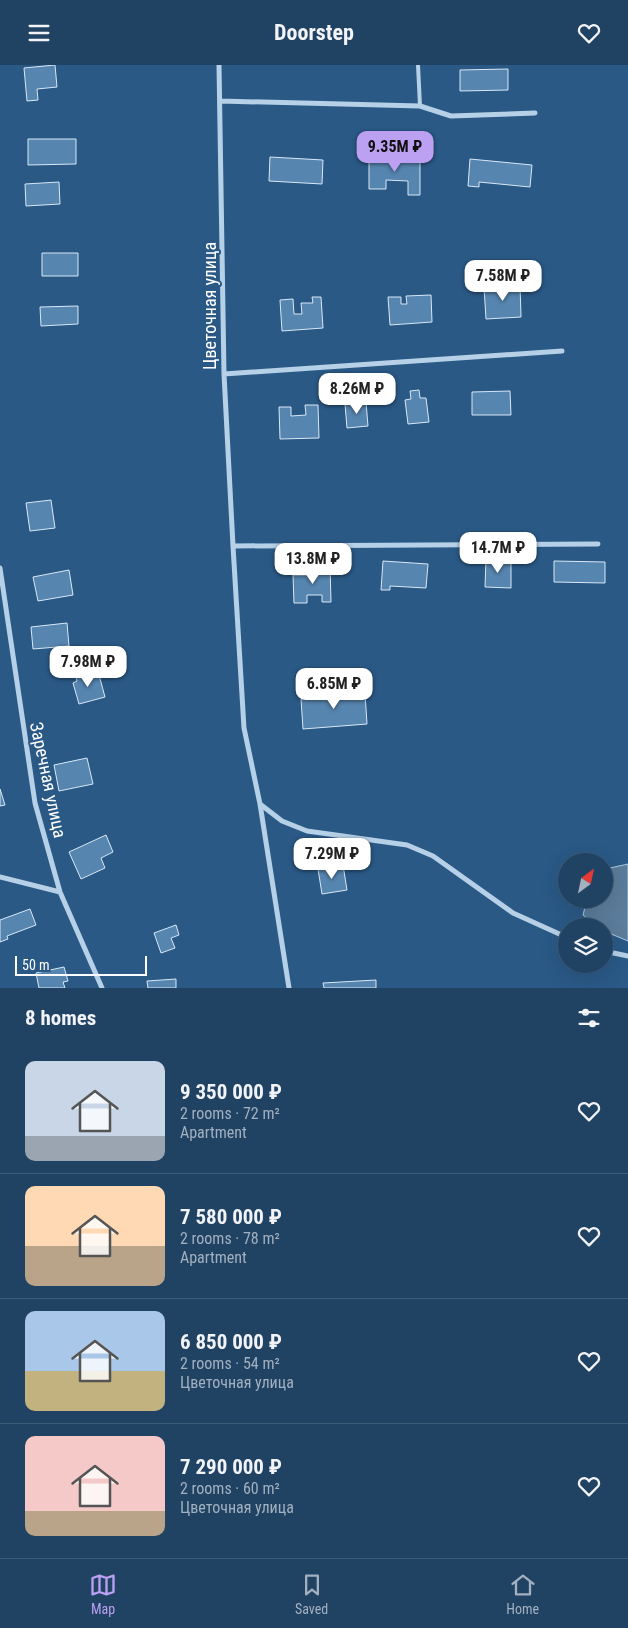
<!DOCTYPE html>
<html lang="en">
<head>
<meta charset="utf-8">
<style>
	:root { --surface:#204364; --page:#284a6a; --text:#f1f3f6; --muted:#a2b0bf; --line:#3d5c78; --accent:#bca0f2 }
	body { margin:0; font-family:"Roboto Condensed",sans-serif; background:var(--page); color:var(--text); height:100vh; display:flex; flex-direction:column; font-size:19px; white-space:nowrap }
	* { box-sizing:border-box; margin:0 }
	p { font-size:16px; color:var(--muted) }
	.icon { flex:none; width:28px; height:28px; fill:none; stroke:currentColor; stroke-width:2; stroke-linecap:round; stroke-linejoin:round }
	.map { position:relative; height:923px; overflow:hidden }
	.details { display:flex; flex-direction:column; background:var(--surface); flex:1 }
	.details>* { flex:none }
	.needle { width:32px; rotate:33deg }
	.tools { position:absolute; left:558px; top:788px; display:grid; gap:10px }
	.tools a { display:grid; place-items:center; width:55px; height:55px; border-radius:50%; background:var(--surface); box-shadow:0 5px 20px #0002,0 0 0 1px var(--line); font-size:25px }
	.scale { position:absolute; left:15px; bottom:12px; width:132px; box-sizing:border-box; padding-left:5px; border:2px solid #fff; border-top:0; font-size:14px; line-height:18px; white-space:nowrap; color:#fff; -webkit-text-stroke:4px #2a5986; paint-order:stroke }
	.price { position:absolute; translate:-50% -42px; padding:0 11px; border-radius:10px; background:#fff; color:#222; font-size:16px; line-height:32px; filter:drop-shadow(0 1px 2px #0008) }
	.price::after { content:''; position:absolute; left:50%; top:30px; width:15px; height:11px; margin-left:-8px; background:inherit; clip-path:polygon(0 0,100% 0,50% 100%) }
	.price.selected { background:var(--accent); color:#111 }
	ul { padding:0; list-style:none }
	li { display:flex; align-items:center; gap:15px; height:125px; padding:0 25px }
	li+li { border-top:1px solid var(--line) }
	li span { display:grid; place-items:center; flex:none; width:140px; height:100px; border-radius:10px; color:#555 }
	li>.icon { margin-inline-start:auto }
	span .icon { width:60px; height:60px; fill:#fffc; stroke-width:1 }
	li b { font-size:21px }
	h2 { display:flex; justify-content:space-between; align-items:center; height:60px; padding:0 25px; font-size:21px }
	header { display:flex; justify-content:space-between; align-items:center; height:65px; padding:0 25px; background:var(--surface); font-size:22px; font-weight:700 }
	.dock { display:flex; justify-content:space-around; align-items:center; height:70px; border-top:1px solid var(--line); background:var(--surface); font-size:14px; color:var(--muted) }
	.dock a { display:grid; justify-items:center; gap:2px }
	.dock .selected { color:var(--accent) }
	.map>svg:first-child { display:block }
</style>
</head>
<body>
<header><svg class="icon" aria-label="menu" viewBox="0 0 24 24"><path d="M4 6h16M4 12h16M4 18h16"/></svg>Doorstep<svg class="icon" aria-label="heart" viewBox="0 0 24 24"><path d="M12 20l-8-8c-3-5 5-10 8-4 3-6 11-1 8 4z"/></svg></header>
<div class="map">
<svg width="628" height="923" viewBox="0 0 628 923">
	<rect width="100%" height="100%" fill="#2a5986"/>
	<path fill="#5b7c9a" stroke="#aacbe7" d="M628,799V876L604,866V861H596L583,850L587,834H604V810L610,803Z"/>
	<path fill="#5685af" stroke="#d9e8f6" d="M55,0L57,22L37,24L38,35L27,36L24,3Z
		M508,4V25L460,26V5Z
		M28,74H76V99L28,100Z
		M270,92L323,95L322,119L269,116Z
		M369,92L420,93V130H408V116L386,115V124H369Z
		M470,94L532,100L530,122L479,117V122L468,121Z
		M59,117L60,139L26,141L25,119Z
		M42,188H78V211H42Z
		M520,220L521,252L486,254L484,222Z
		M431,230L432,257L390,260L388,232H401V239H407L406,231Z
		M312,232H321L323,263L282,266L280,235L293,234L294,249H302L301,238H313Z
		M78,241V259L41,261L40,242Z
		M419,325L420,333H426L429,357L408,359L405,335L411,334L410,326Z
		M510,326L511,350H472V327Z
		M366,337L368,361L347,363L345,339Z
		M305,340H318L319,373L280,374L279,342H291V351L306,350Z
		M51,435L55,463L30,466L26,438Z
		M486,494H495V497H511V523L485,522Z
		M383,496L428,499L426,523L390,521V525H381Z
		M554,496L605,497V518L554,517Z
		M330,501L331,537H322V530H307V538H294L293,510H311V502Z
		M69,505L73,530L38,536L33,512Z
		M67,558L69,581L33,584L31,562Z
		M85,605L88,614L99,610L105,632L79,639L73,618L77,616L75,607Z
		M331,622L332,630L365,628L367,659L303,664L301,634L318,633L317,623Z
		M87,693L93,719L59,726L54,700Z
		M0,724L5,740L0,741Z
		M106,770L113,787L101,793L105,803L81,814L69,787Z
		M343,800L347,825L322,829L318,804Z
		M30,844L36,860L7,871L8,874L0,877V855Z
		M176,860L179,870L171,873L175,883L161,888L154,868Z
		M64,902L68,916L63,917L65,923H39L36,908Z
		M176,914V923H148L147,916Z
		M376,915V923H324L323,918Z"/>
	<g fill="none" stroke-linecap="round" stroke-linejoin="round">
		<path stroke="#b6d0e7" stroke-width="4" d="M418,0L420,41"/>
		<path stroke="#b6d0e7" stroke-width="5" d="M219,0L224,309L233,481L244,663L260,739L282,756L307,766L407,780L433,791L513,848L566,872
			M220,36L420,41L451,51L535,48
			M224,309L562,286
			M233,481L598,479
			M0,503L35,738L60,827L102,923
			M260,739L289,923
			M0,812L60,827
			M604,886L628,891"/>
	</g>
	<g text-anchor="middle" stroke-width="4" stroke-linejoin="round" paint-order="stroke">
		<g font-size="18" fill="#fff" stroke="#2a5986">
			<text transform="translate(210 241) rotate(-90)" y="6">Цветочная улица</text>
			<text transform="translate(48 715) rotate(78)" y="6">Заречная улица</text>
		</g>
	</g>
</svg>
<div class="tools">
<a><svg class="needle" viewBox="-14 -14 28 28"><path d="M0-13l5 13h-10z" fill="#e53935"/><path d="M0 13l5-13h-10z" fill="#a2b0bf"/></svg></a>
<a><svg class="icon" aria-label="layers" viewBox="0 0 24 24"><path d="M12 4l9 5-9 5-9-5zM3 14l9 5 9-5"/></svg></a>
</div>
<div class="scale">50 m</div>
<b class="price selected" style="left:395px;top:108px">9.35M ₽</b>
<b class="price" style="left:503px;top:237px">7.58M ₽</b>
<b class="price" style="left:357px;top:350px">8.26M ₽</b>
<b class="price" style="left:498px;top:509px">14.7M ₽</b>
<b class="price" style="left:313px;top:520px">13.8M ₽</b>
<b class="price" style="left:88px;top:623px">7.98M ₽</b>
<b class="price" style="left:334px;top:645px">6.85M ₽</b>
<b class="price" style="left:332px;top:815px">7.29M ₽</b>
</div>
<section class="details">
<h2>8 homes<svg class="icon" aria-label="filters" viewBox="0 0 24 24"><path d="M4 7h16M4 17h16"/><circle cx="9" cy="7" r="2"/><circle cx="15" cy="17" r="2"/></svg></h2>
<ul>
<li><span style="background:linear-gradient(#c9d6e8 75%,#9aa5b1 0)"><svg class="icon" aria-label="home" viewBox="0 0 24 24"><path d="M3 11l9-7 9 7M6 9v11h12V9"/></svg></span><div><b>9 350 000 ₽</b><p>2 rooms · 72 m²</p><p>Apartment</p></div><svg class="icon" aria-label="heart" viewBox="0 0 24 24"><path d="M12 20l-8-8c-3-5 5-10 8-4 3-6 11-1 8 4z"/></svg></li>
<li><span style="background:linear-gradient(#ffd9b3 60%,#b9a48a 0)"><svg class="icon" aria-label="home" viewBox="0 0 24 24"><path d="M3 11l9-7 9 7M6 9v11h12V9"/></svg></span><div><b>7 580 000 ₽</b><p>2 rooms · 78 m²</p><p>Apartment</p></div><svg class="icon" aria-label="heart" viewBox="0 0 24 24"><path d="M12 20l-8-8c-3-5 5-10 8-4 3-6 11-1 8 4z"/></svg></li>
<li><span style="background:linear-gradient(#a9c7e8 60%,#c2b280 0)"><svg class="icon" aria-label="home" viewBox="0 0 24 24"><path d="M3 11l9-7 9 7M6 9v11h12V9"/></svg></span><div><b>6 850 000 ₽</b><p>2 rooms · 54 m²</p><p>Цветочная улица</p></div><svg class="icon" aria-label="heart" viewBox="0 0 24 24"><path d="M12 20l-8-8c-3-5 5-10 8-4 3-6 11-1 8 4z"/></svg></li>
<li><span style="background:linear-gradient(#f6c9c9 75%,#b9a48a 0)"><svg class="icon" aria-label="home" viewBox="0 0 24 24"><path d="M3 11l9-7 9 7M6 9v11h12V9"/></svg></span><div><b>7 290 000 ₽</b><p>2 rooms · 60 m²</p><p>Цветочная улица</p></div><svg class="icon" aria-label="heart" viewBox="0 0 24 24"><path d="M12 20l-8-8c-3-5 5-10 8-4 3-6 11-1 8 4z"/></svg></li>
</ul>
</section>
<nav class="dock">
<a class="selected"><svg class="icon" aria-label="map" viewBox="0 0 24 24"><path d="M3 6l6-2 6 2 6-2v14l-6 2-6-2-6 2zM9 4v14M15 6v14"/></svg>Map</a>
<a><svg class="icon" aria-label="saved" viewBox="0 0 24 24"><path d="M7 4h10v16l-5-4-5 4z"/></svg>Saved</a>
<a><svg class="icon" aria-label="home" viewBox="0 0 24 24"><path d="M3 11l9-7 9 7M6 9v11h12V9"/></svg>Home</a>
</nav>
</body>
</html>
